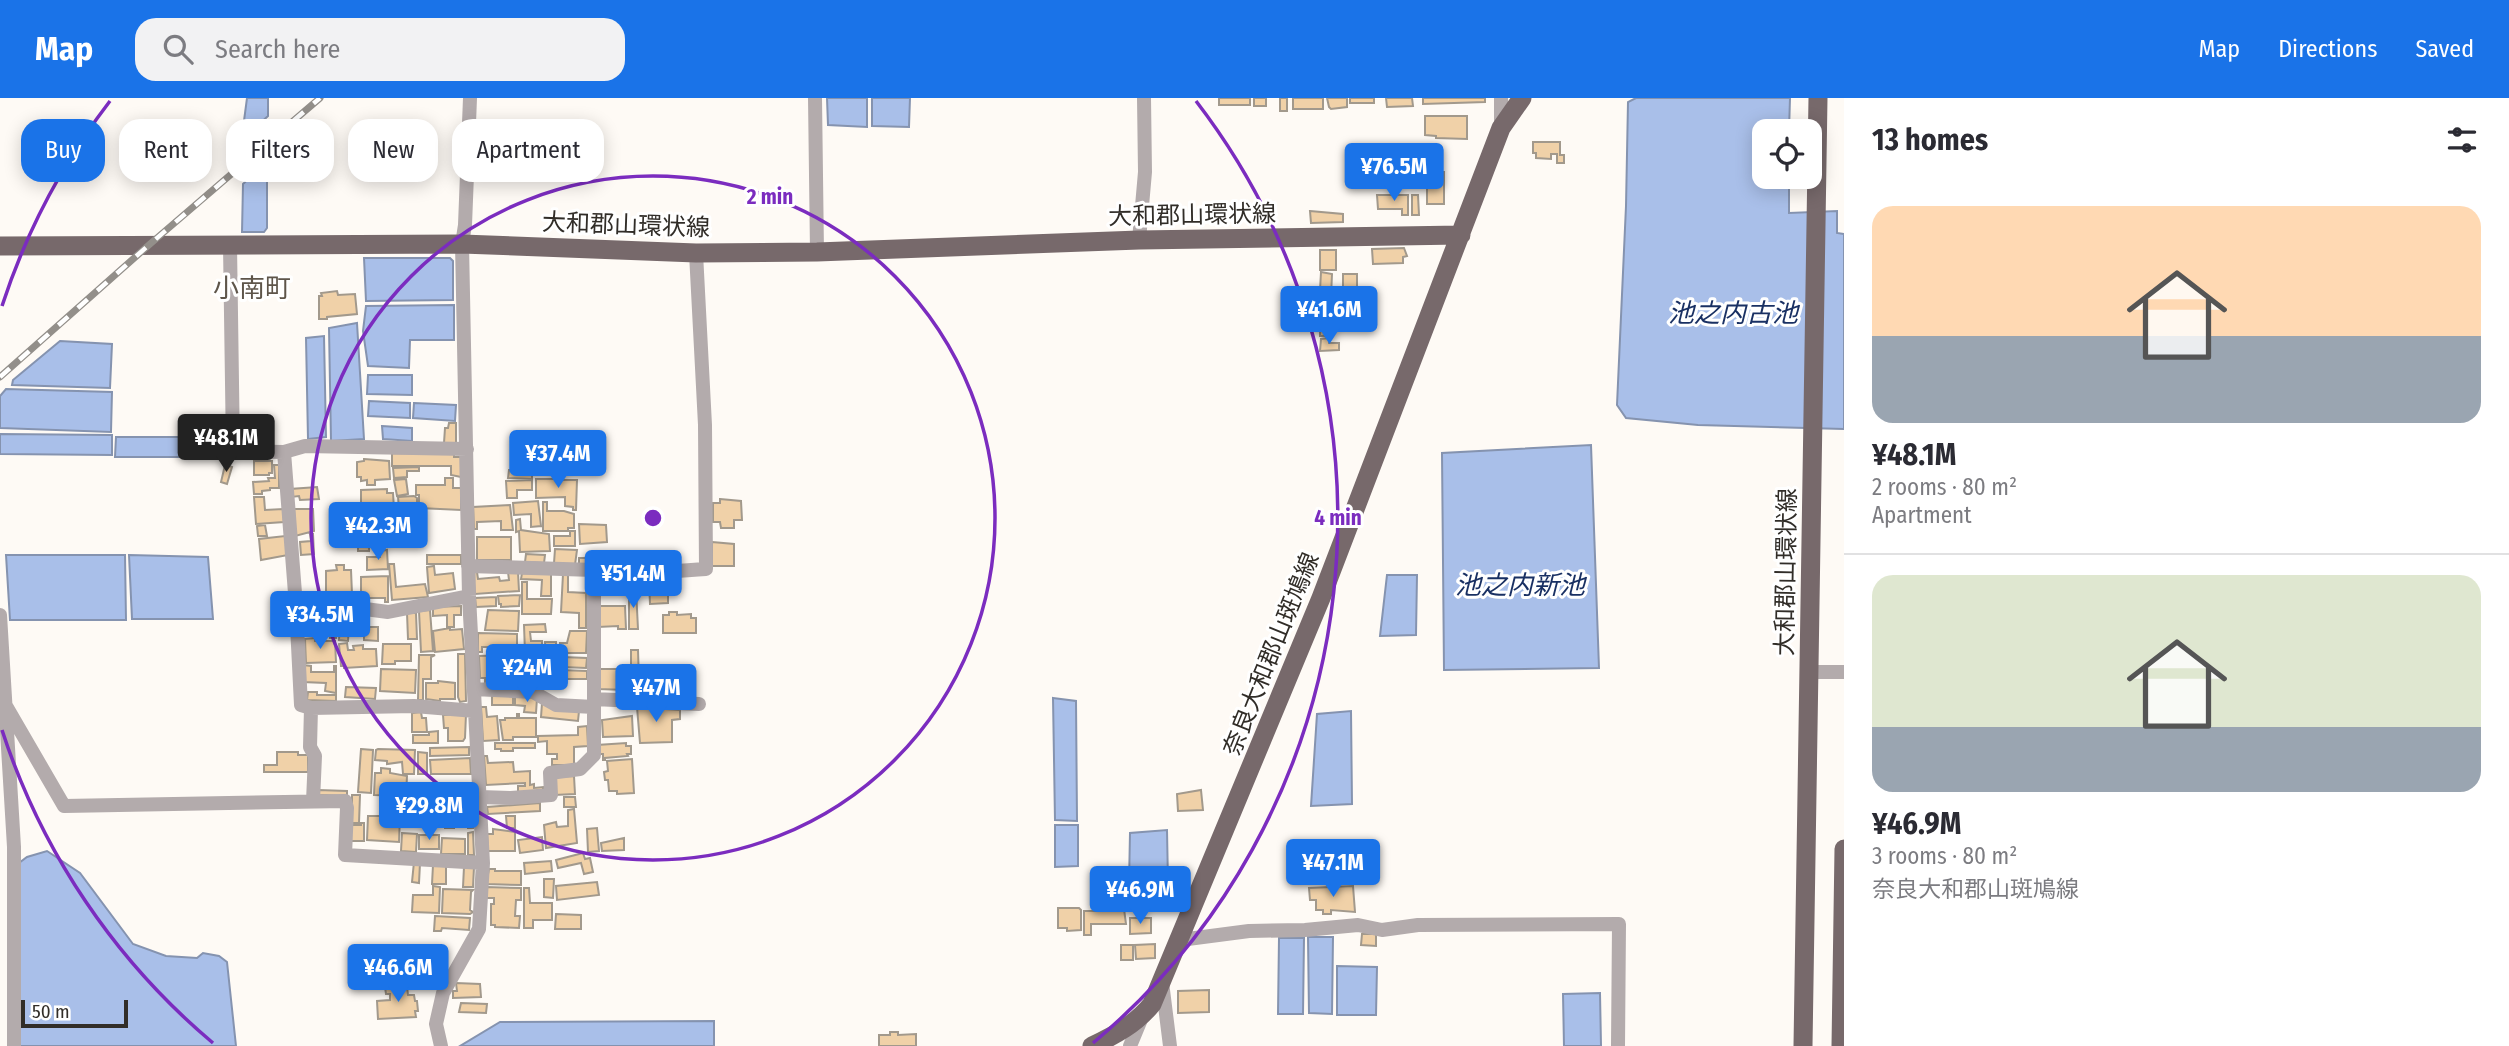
<!DOCTYPE html>
<html lang="en">
<head>
<meta charset="utf-8">
<style>
	:root { --surface:#fff; --page:#f2f2f3; --text:#2b2b33; --muted:#7c7c81; --line:#e1e1e2; --accent:#1a73e8 }
	body { margin:0; font-family:"Fira Sans Condensed","Noto Sans JP",sans-serif; background:var(--page); color:var(--text); height:100vh; display:flex; flex-direction:column; font-size:26px; white-space:nowrap }
	* { box-sizing:border-box; margin:0 }
	p { font-size:23px; color:var(--muted) }
	.icon { flex:none; width:38px; height:38px; fill:none; stroke:currentColor; stroke-width:2; stroke-linecap:round; stroke-linejoin:round }
	.map { position:relative; flex:1; overflow:hidden }
	.drawer { display:flex; flex-direction:column; background:var(--surface); width:665px }
	.drawer>* { flex:none }
	.banner { position:absolute; left:21px; top:21px; width:665px; height:63px; display:flex; gap:14px }
	.fabs { position:absolute; left:1752px; top:21px; display:grid; gap:14px }
	.fabs a { display:grid; place-items:center; width:70px; height:70px; border-radius:14px; background:var(--surface); box-shadow:0 4px 18px #0003; font-size:35px }
	.scale { position:absolute; left:21px; bottom:18px; width:107px; box-sizing:border-box; padding-left:7px; border:4px solid #312d28; border-top:0; font-size:19px; line-height:24px; white-space:nowrap; color:#312d28; -webkit-text-stroke:5px #fff; paint-order:stroke }
	.price { position:absolute; translate:-50% -60px; padding:0 16px; border-radius:7px; background:var(--accent); color:#fff; font-size:23px; line-height:46px; filter:drop-shadow(0 2px 4px #0008) }
	.price::after { content:''; position:absolute; left:50%; top:42px; width:21px; height:16px; margin-left:-10px; background:inherit; clip-path:polygon(0 0,100% 0,50% 100%) }
	.price.selected { background:#222; color:#fff }
	ul { padding:0; list-style:none }
	li { display:grid; align-content:center; gap:14px; height:371px; padding:0 28px }
	li+li { border-top:2px solid var(--line) }
	li span { display:grid; place-items:center; height:217px; border-radius:21px; color:#555 }
	li>.icon { margin-inline-start:auto }
	span .icon { width:126px; height:126px; fill:#fffc; stroke-width:1 }
	li b { font-size:30px }
	h2 { display:flex; justify-content:space-between; align-items:center; height:84px; padding:0 28px; font-size:30px }
	.chip { padding:0 24px; border-radius:21px; background:var(--surface); box-shadow:0 4px 18px #0003; font-size:24px; line-height:63px }
	.chip.selected { background:var(--accent); color:#fff }
	header { display:flex; align-items:center; gap:42px; box-sizing:border-box; height:98px; padding:0 35px; background:var(--accent); color:#fff }
	header strong { font-size:33px }
	nav { display:flex; gap:38px; margin-inline-start:auto; font-size:24px }
	.search { width:490px; height:63px; background:var(--page); display:flex; align-items:center; gap:18px; box-sizing:border-box; padding:0 24px; border-radius:21px; color:var(--muted); font-size:26px }
	main { display:flex; flex:1; min-height:0 }
	.map>svg:first-child { display:block }
</style>
</head>
<body>
<header>
<strong>Map</strong>
<div class="search"><svg class="icon" aria-label="search" viewBox="0 0 24 24"><circle cx="10" cy="10" r="6"/><path d="M15 15l6 6"/></svg>Search here</div>
<nav><a>Map</a><a>Directions</a><a>Saved</a></nav>
</header>
<main>
<div class="map">
<svg width="1844" height="948" viewBox="0 0 1844 948">
	<rect width="100%" height="100%" fill="#fefaf5"/>
	<path fill="#a9bfe9" stroke="#8593af" stroke-width="2" d="M247,0H268V18L244,40L242,38Z
		M827,0H867V29L828,27Z
		M872,0H910L909,29L872,28Z
		M1636,0H1790L1789,33H1764V79H1789V115L1837,113V135L1844,136V331L1698,327L1626,320L1617,307L1626,108L1628,4Z
		M267,64V130L264,134H242L243,86Z
		M364,160H450L453,163V202L366,203Z
		M454,207V242H410L409,270L368,268L363,233L366,208Z
		M357,225L364,341L331,343L329,230Z
		M324,238L326,339L308,341L306,240Z
		M60,243L112,246L110,290L12,287L13,282Z
		M368,277H412V297L367,296Z
		M6,291L112,294L111,334L0,330V298Z
		M369,303L410,305V320L368,318Z
		M414,305L456,307L455,323L413,320Z
		M382,328L412,330V343L383,341Z
		M0,336L112,337V357L0,356Z
		M116,339H192L191,359H115Z
		M1591,347L1599,570L1444,572L1442,355Z
		M6,457H125L126,522H10Z
		M129,457L208,459L213,521H132Z
		M1387,477H1417L1416,537L1380,538Z
		M1053,600L1076,603L1077,723L1055,722Z
		M1351,613L1352,706L1311,708L1317,616Z
		M1055,727H1078V768L1055,769Z
		M1167,732L1168,785L1129,786L1130,735Z
		M47,753L80,775L133,846L166,858L197,860L203,855L219,858L227,864L236,948H17L19,765L27,759Z
		M1308,839H1333L1332,916L1309,915Z
		M1279,840H1304L1303,916H1278Z
		M1337,868L1377,869L1376,917H1337Z
		M1600,895L1601,948H1564L1563,896Z
		M714,923V948H460L500,924Z"/>
	<path fill="#f0d1a8" stroke="#a2998c" stroke-width="2" d="M1219,0H1250V7H1219Z
		M1254,0H1266V8H1254Z
		M1280,0H1287V13H1280Z
		M1293,0H1323V11H1293Z
		M1327,0H1347V9L1331,11L1329,9Z
		M1350,0H1374V5H1350Z
		M1386,0H1412L1413,8L1387,9Z
		M1423,0H1485V4L1423,6Z
		M1425,18H1467V41L1436,40V38L1425,37Z
		M1533,44H1560V57H1564V65H1557V56H1551V61L1536,60V55H1533Z
		M1427,74H1444V106H1427Z
		M1377,97H1408V117H1402V111H1378Z
		M1412,97H1418L1419,117H1412Z
		M1310,113L1343,116V124L1311,125Z
		M1404,150L1407,158L1403,159V165L1373,166L1372,151Z
		M1320,152H1336V172H1320Z
		M1321,174L1332,176L1331,199H1335L1334,212L1319,211Z
		M1343,176H1357V197H1343Z
		M337,193L338,197L355,196L357,216L327,219V221H319V198H322L321,195Z
		M1320,216H1332V238H1320Z
		M1329,240V245H1339V252L1320,253L1321,241Z
		M207,323H225V336L207,337Z
		M449,325H456V346L444,345L445,330H448Z
		M213,341H225L226,356H213Z
		M578,353L580,362H568V365L553,363V354Z
		M392,355L454,356V359H461V379L451,377V368H392Z
		M364,361L389,363L390,381L375,382V387H367V382L361,383V379H357V364L364,363Z
		M254,363H272V375H269V377H254Z
		M225,367L232,369L227,386L221,384Z
		M274,367H279V390H270V392L262,393V396H254L253,384L269,383L268,380H275Z
		M419,369V373H407V379L394,380L393,370Z
		M509,372H532V381L508,380Z
		M553,378H559V382H577L576,412H573V409L565,408V399L536,400V381H553Z
		M445,380H453V390H461V412L419,410V397H416V387H445Z
		M406,381L408,396L397,398L394,382Z
		M532,382V392H517V400H507L506,383Z
		M317,389L319,401L300,402L299,398L291,399L290,391Z
		M387,391V395H393L394,411H387V407L372,408V411L361,408V392Z
		M414,398L417,400V410L399,411L398,399Z
		M254,399H264L265,412L283,411L284,424L256,426Z
		M720,401L741,403L742,422H734V430H721L720,424H713V405H720Z
		M538,403L541,428L531,429V416L514,417L513,405Z
		M543,404H547V413H564L574,416V430H568V433H543Z
		M510,407L513,432H501V423L477,424V431H474L473,409Z
		M294,411H313L314,433L295,438Z
		M399,421V432H357V422Z
		M520,421L521,432L549,436L550,453L520,454L519,433L516,434V422Z
		M579,426L606,427L607,444L580,446Z
		M265,427L267,438H258L257,428Z
		M570,433H575V448H554V438H570Z
		M358,435H369V453H358Z
		M310,436H313L314,456L301,457L300,444L311,443Z
		M285,438L288,457L261,462L259,441Z
		M477,439H511V462H477Z
		M712,444L734,446V468H712Z
		M555,451L577,452L575,467L554,465Z
		M387,452L388,471L367,472V459H380L379,453Z
		M526,456L545,457L544,465L525,464Z
		M427,457H461V466H427Z
		M579,460H597V467H579Z
		M389,466H394L396,489L425,486L428,499L392,502Z
		M336,467H344V472H351L352,496H343V500H335V495L326,496V473L337,472Z
		M434,468L435,477L453,475L455,491L429,495L427,469Z
		M473,474H477L478,481L499,479L500,483L509,482L508,474H518L519,493L475,496Z
		M522,475L551,476V498H541L542,482L521,481Z
		M563,476H568V494L586,495V530H579V515L561,514Z
		M673,477L675,493L668,494V505L650,506L649,483L663,482L662,478Z
		M388,478V504H385V500H361V479Z
		M522,484H527V501H552L551,516H522Z
		M598,484H617V489H622V493H598Z
		M629,491H636L638,531H629Z
		M520,497L519,508L501,509V506H499L498,498Z
		M496,499V508L476,509L475,500Z
		M461,508V517H454V529H447V517L433,518V509Z
		M597,508H625L626,531H618V528L598,529Z
		M336,512V540H330L329,523L309,524V538H303V513Z
		M430,512L433,553L421,554L419,513Z
		M488,512L519,513L518,533L485,532Z
		M669,514H677V517L691,516V520H696V535H663V517H669Z
		M349,515L362,516L361,524L348,523Z
		M407,515H416L417,541H408Z
		M340,525L349,528L348,543L339,542Z
		M545,526L546,534H530L531,543H542V555H525L524,527Z
		M368,529H378V543L364,542V535H368Z
		M450,530V532L462,531L464,551L435,554L433,533Z
		M570,533H587L586,555H560V545H567Z
		M478,535L517,536V549H482V554H478Z
		M315,540V543H335L336,564L306,565L305,541Z
		M545,544H556V559H546Z
		M347,545L348,552H354L353,548L363,547V551H376L377,568L344,570V568H341L339,546Z
		M383,546H411V563H395V566H382Z
		M631,552H638L639,584H631Z
		M458,556H465L466,603L460,604L458,599Z
		M419,557H435L431,559V581H423V602H418Z
		M509,557L510,579L494,580V583L485,584V580H480L479,558Z
		M520,558H533L532,588L506,587V582L512,583L513,578L522,579V572L519,571Z
		M562,559L587,560L586,570L562,569Z
		M537,562H543L540,590H534Z
		M303,567L311,568V574H334V568H336V595L325,593L326,585L303,584Z
		M671,568H684V578H695V598H671Z
		M381,571L416,572L415,595L380,593Z
		M598,571H626V592L598,591Z
		M560,572L587,573V581H560Z
		M438,583L455,585V601H440V603L426,601V585H438Z
		M346,589L376,590L375,601L345,599Z
		M308,594H317V597H336V603L307,602Z
		M492,598H513V607H492Z
		M515,598L537,600L536,615L524,614L525,608L515,607Z
		M542,605L579,613L578,623L541,619Z
		M481,609H486L487,619L497,618L499,642L483,643Z
		M637,609L680,612V621L672,622V644L640,645Z
		M421,614L422,620H426L427,634H412V615Z
		M466,616L465,640L463,643H448V630H444L443,617Z
		M517,616H519V620H536V639H513V642H503L500,622H505V620H517Z
		M632,618L633,638L603,639L602,622Z
		M587,628L588,648L574,649V667H552V661H557V656H547V643L538,644V638L578,637V629Z
		M438,633V645H413V637H429V634Z
		M495,645H535V650H513V653H501V651H495Z
		M626,645V648H631V656H627L628,658L605,660V662H603V656H597V647Z
		M469,649V657L430,658V650Z
		M361,651L373,652L371,695L358,694Z
		M378,651L415,652L414,676H403L402,664L387,666V663L375,662L376,652Z
		M277,654H298V657H308V674H264V667H277Z
		M418,654L427,655V676H418Z
		M484,658H487L488,665L513,664L514,674L530,673V687L534,686V690L543,689V694L518,695V688H525V685L486,687Z
		M470,660L471,676H431L430,662Z
		M632,661L634,695L617,696V693H609L608,682H605L604,674L608,673L607,663Z
		M381,670L390,671V675L407,678L406,698L374,697L375,675H381Z
		M574,678L575,696L554,697V679Z
		M318,692L347,693V698L318,697Z
		M1201,692L1203,712L1178,713L1177,696Z
		M440,695H447V700L452,699V705H465V708H473V730H468V726L454,727V730H445L444,710H440Z
		M352,697H360L359,725H352Z
		M564,699H575L576,709H564Z
		M384,700L406,701L405,712L384,711Z
		M540,705V713L488,716L487,709Z
		M574,711L577,745L546,750L544,727L556,724L557,729L568,728V712Z
		M368,718H400L399,744L367,742Z
		M506,718H515V730H507Z
		M361,725H364V743H350V727H361Z
		M597,730L599,753L588,754L587,731Z
		M493,731L515,734V753H488L487,736H493Z
		M473,734L474,757H468V735Z
		M402,735L417,736L416,754L401,753Z
		M419,737H439V751H419Z
		M542,739L543,752L520,755L518,742Z
		M442,740L465,741V756H441Z
		M624,740V752L602,753L601,745Z
		M583,755L585,761L590,760L593,774L584,776L581,765L558,770L556,762Z
		M551,763L552,773L525,776L524,765Z
		M414,764L420,765L419,785L412,784Z
		M433,767L446,768V786H432Z
		M464,769H474L473,789H463Z
		M489,771H495V773H521V787L486,786Z
		M544,781H554L553,800L544,799Z
		M597,784L599,797L557,802L556,788Z
		M433,788L440,789L439,815L412,814L413,797H433Z
		M1353,788L1355,814L1331,812V816H1323V812H1316V802H1310L1309,790Z
		M486,789L521,790V802H516L515,818H520L519,830L495,829V827H491V806H494V800H486Z
		M524,790H529L530,805H552V822H533V830H524Z
		M443,791L473,792L471,794L470,812L473,814L470,816L442,815Z
		M1058,810H1079L1081,812V832L1067,833V830H1058Z
		M1117,810L1124,811L1126,826H1091V837H1084V813H1117Z
		M556,816L581,817V831H555Z
		M435,818L470,820L469,832L442,830L441,833H434Z
		M1130,820H1151V835L1130,836Z
		M1362,836H1376V848L1361,847Z
		M1155,846V860L1136,861L1135,847Z
		M1121,847H1133V862H1121Z
		M456,885L480,886L481,899L453,900V893H457Z
		M407,888L408,897H414L415,903H417L418,913H415L416,919L378,921L377,903L390,902V896H386L385,889Z
		M1209,892V914L1178,915V893Z
		M461,905L487,906L486,915L459,914Z
		M890,934H898V937L916,936V948H879V937H890Z"/>
	<g fill="none" stroke-linecap="round" stroke-linejoin="round">
		<path stroke="#b3abac" stroke-width="14" d="M815,0L817,154
			M1501,0V30
			M1139,142L1145,74L1144,0
			M230,147L233,353L284,354L305,348L467,351
			M284,354L296,508L301,607L311,610L310,649L315,658L313,703
			M468,468L594,472V478
			M296,508L350,509L388,514L469,498
			M0,517L14,749V948
			M1809,574H1844
			M474,591L533,594L556,607L594,609
			M594,601L699,606
			M6,608L64,708L345,703L347,710L345,757L483,765
			M311,610L414,608L475,613
			M480,699L511,700L551,697L550,675L580,671L594,657V478C631,478 668,473 706,471L705,327L696,155
			M1180,842L1249,833L1305,832L1358,827L1382,832L1418,827L1619,826L1618,948
			M1162,884L1170,948
			M441,948L436,926L443,895L479,831L483,765L469,498L462,146L465,127L470,0
			M1130,948L1142,919"/>
		<path stroke="#77696b" stroke-width="19" d="M0,148L462,146L696,155L817,154L1139,142L1461,137
			M1092,948C1115,937 1136,926 1152,906L1321,500L1501,30L1522,0
			M1803,948L1818,0
			M1841,948L1844,751"/>
		<g stroke="#938f8a" stroke-width="7">
			<path id="rail" d="M0,279L150,146L320,0"/>
		</g>
		<use href="#rail" stroke="#fff" stroke-width="4.5" stroke-dasharray="13" stroke-linecap="butt"/>
	</g>
	<g fill="none" stroke="#7b2cbf" stroke-width="3.5">
		<circle cx="653" cy="420" r="342"/>
		<path d="M213 945A685 685 0 0 1 2 632M2 208A685 685 0 0 1 110 3M1196 3A685 685 0 0 1 1093 945"/>
	</g>
	<g text-anchor="middle" stroke-width="6" stroke-linejoin="round" paint-order="stroke">
		<g font-size="24" fill="#312d28" stroke="#fff">
			<text transform="translate(1192 117) rotate(-1)" y="8">大和郡山環状線</text>
			<text transform="translate(626 127) rotate(2)" y="8">大和郡山環状線</text>
			<text transform="translate(1786 474) rotate(-89)" y="8">大和郡山環状線</text>
			<text transform="translate(1271 556) rotate(-68)" y="8">奈良大和郡山斑鳩線</text>
		</g>
		<g font-size="26" fill="#5e554a" stroke="#fff">
			<text x="252" y="199">小南町</text>
		</g>
		<g font-size="26" font-style="italic" fill="#193063" stroke="#fff">
			<text x="1733" y="224">池之内古池</text>
			<text x="1520" y="496">池之内新池</text>
		</g>
	</g>
	<circle cx="653" cy="420" r="10" fill="#7b2cbf" stroke="#fff" stroke-width="3.5"/>
	<g font-size="21" text-anchor="middle" font-weight="bold" fill="#7b2cbf" stroke="#fff" stroke-width="6" stroke-linejoin="round" paint-order="stroke">
		<text x="770" y="106">2 min</text>
		<text x="1338" y="427">4 min</text>
	</g>
</svg>
<div class="fabs">
<a><svg class="icon" aria-label="locate" viewBox="0 0 24 24"><circle cx="12" cy="12" r="6"/><path d="M12 2v4M12 18v4M2 12h4M18 12h4"/></svg></a>
</div>
<div class="scale">50 m</div>
<b class="price" style="left:1394px;top:105px">¥76.5M</b>
<b class="price" style="left:1329px;top:248px">¥41.6M</b>
<b class="price selected" style="left:226px;top:376px">¥48.1M</b>
<b class="price" style="left:558px;top:392px">¥37.4M</b>
<b class="price" style="left:378px;top:464px">¥42.3M</b>
<b class="price" style="left:633px;top:512px">¥51.4M</b>
<b class="price" style="left:320px;top:553px">¥34.5M</b>
<b class="price" style="left:527px;top:606px">¥24M</b>
<b class="price" style="left:656px;top:626px">¥47M</b>
<b class="price" style="left:429px;top:744px">¥29.8M</b>
<b class="price" style="left:1333px;top:801px">¥47.1M</b>
<b class="price" style="left:1140px;top:828px">¥46.9M</b>
<b class="price" style="left:398px;top:906px">¥46.6M</b>
<div class="banner">
<a class="chip selected">Buy</a>
<a class="chip">Rent</a>
<a class="chip">Filters</a>
<a class="chip">New</a>
<a class="chip">Apartment</a>
</div>
</div>
<section class="drawer">
<h2>13 homes<svg class="icon" aria-label="filters" viewBox="0 0 24 24"><path d="M4 7h16M4 17h16"/><circle cx="9" cy="7" r="2"/><circle cx="15" cy="17" r="2"/></svg></h2>
<ul>
<li><span style="background:linear-gradient(#ffd9b3 60%,#9aa5b1 0)"><svg class="icon" aria-label="home" viewBox="0 0 24 24"><path d="M3 11l9-7 9 7M6 9v11h12V9"/></svg></span><div><b>¥48.1M</b><p>2 rooms · 80 m²</p><p>Apartment</p></div></li>
<li><span style="background:linear-gradient(#dfe7d0 70%,#9aa5b1 0)"><svg class="icon" aria-label="home" viewBox="0 0 24 24"><path d="M3 11l9-7 9 7M6 9v11h12V9"/></svg></span><div><b>¥46.9M</b><p>3 rooms · 80 m²</p><p>奈良大和郡山斑鳩線</p></div></li>
</ul>
</section>
</main>
</body>
</html>
